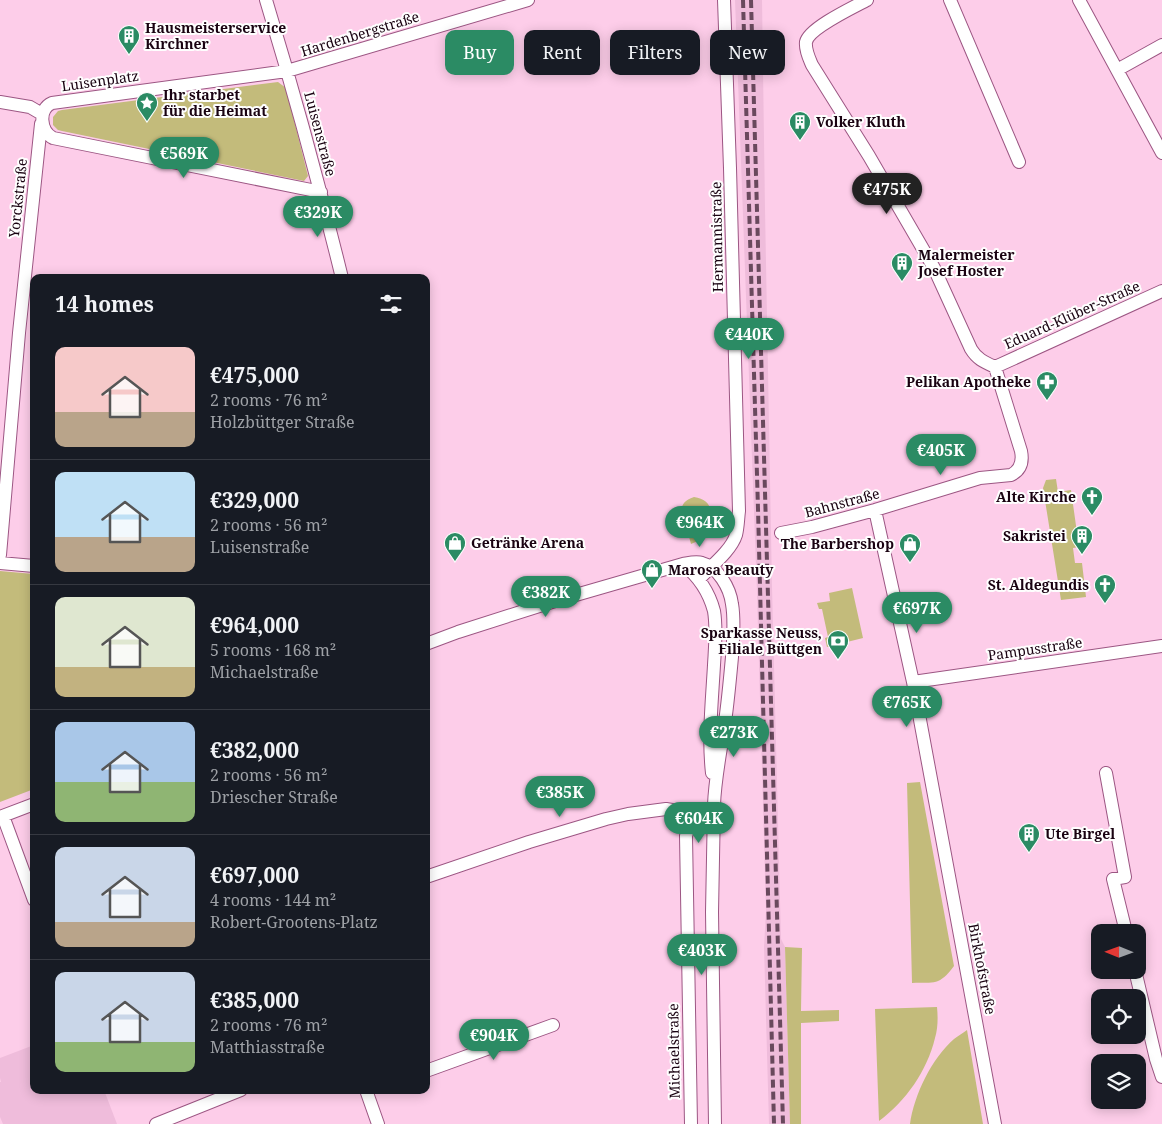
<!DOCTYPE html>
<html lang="en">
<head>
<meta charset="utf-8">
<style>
	:root { --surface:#171b24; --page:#242831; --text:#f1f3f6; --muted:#9ea1a6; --line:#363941; --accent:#2b8b64 }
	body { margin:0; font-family:"Noto Serif",serif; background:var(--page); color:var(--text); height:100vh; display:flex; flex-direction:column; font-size:19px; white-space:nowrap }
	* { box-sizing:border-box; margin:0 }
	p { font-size:16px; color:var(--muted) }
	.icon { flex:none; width:28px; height:28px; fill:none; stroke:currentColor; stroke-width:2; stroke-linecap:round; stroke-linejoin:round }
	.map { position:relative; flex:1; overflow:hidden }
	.sheet { position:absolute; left:30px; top:274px; width:400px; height:820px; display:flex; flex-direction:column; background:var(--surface); border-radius:10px; box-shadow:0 2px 12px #0003 }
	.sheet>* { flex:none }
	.guide { position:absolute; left:445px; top:30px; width:475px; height:45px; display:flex; gap:10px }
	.needle { width:32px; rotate:271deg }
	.tools { position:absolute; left:1091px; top:924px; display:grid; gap:10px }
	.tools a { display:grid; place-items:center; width:55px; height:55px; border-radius:10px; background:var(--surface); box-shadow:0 2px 12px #0003; font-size:25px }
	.price { position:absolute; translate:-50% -42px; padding:0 11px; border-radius:18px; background:var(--accent); color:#fff; font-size:16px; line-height:32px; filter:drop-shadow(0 1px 2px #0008) }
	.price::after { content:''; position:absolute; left:50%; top:30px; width:15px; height:11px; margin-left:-8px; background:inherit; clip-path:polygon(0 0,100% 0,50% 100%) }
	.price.on { background:#222; color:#fff }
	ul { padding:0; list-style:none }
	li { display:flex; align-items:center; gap:15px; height:125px; padding:0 25px }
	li+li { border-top:1px solid var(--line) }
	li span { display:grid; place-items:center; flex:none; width:140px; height:100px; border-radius:10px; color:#555 }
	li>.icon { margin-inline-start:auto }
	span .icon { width:60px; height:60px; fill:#fffc; stroke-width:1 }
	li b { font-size:21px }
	h2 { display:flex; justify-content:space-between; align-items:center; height:60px; padding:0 25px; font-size:21px }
	.chip { padding:0 18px; border-radius:10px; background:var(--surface); box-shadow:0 2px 12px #0003; font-size:18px; line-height:45px }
	.chip.on { background:var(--accent); color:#fff }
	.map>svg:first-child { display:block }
</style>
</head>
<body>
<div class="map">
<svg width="1162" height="1124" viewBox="0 0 1162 1124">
	<rect width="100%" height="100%" fill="#fdcde9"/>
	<path fill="#efbcdb" d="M735,0H762L765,209L772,587L781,939L785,947L790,1124H769L764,947L766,911L757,593Z
		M34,1045V1090H104L117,1124H3L0,1117V1082H1L0,1078V1058Z"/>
	<path fill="#c3bb7b" d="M278,82L286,88L308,176L304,181L62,131L58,130L53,125V117L58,111L62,110Z
		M1056,479L1058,492L1071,490L1079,547L1073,548L1075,563H1082L1086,597L1061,600L1043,488L1046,480Z
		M694,497C715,500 712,517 714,534L691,544L688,533L690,531L689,527L686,528C682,514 676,503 694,497Z
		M0,571L34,574V789L0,802Z
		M852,588L863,638L827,647L825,638L828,637L822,609H819L817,603L830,601L829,593Z
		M920,782L954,966C939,986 935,982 912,983L907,783Z
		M785,947L802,948L801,1011L839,1010V1021L801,1023V1124H790Z
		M937,1007C938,1017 938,1028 935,1038C927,1071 906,1101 879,1121L875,1009Z
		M967,1030L983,1124H910C914,1095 932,1058 954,1039C958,1036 963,1033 967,1030Z"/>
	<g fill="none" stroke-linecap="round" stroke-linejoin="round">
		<g stroke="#9c5683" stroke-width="14">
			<path id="minor" d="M266,0C294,92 319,184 342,278
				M867,0C854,7 809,28 806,42C805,50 809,58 812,65L869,156L934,268L971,349C977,359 984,362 995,367
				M950,0L1019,162
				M1079,0L1162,153
				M1117,70L1162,45
				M0,102L30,107L42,114
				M321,192L53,138C40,131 38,109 52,103L287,71L528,0
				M995,367L1162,291
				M875,510L913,682L995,1124
				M781,533L812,527L875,510L980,478L1011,475C1021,470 1023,461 1021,451L995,367
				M0,555L19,333L41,124
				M0,563L34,566
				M683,564C698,576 709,592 714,611C717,629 715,647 714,665C712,701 708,737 712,773
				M699,579C710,567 731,551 736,535C738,527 738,519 739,511L730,168L724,0
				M426,644L458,632L555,601L683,564C689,563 696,561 702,563C718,567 730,588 732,604C735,621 733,640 732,657C730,679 728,701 725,722C721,750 715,777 714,805L712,912L715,1124
				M913,682L1162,646
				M1106,773L1125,877L1113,879L1126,932
				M3,816L34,900
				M0,817L34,804
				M426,877L529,842L606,819L628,814L666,809L672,810L696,819
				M1135,970L1156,1059L1162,1077
				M426,1071L553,1025
				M366,1090L378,1124
				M156,1124L241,1090
				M691,1124L686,836L689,826L696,819L713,818"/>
		</g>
		<use href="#minor" stroke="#fff" stroke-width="12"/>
		<path stroke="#69495d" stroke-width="4" stroke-dasharray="8 4" stroke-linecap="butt" d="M743,0L758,509L774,1124
			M751,0L783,1124"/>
	</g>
	<defs>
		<g id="building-pin" transform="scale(1.125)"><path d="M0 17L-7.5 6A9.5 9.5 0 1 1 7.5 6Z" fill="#2b8b64" stroke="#fefefe"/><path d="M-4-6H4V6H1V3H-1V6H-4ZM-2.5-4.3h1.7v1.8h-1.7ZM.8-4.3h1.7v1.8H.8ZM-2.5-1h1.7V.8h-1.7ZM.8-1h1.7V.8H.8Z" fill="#fff"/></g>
		<g id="sight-pin" transform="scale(1.125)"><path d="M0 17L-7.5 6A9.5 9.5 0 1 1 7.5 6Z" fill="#2b8b64" stroke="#fefefe"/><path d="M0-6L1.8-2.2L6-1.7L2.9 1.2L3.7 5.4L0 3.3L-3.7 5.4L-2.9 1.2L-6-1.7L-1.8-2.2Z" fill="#fff"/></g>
		<g id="pharmacy-pin" transform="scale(1.125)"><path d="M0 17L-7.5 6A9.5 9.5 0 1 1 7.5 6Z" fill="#2b8b64" stroke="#fefefe"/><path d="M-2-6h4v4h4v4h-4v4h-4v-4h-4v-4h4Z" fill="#fff"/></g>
		<g id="church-pin" transform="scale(1.125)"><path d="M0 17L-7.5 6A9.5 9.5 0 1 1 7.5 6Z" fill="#2b8b64" stroke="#fefefe"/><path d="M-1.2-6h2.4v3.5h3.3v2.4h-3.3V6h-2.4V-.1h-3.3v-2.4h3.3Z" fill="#fff"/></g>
		<g id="shop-pin" transform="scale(1.125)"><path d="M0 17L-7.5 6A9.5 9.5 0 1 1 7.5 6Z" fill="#2b8b64" stroke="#fefefe"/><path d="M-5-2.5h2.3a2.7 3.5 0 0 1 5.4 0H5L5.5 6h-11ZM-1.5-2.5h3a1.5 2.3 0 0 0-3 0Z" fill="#fff"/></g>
		<g id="bank-pin" transform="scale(1.125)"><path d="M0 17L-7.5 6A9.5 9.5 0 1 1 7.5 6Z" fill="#2b8b64" stroke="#fefefe"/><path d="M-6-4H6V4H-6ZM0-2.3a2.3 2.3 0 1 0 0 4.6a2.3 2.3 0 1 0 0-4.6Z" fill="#fff"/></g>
	</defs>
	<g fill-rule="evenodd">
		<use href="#building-pin" x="129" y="36"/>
		<use href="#sight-pin" x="147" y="103"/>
		<use href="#building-pin" x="800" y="122"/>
		<use href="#building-pin" x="902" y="263"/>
		<use href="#pharmacy-pin" x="1047" y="382"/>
		<use href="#church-pin" x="1092" y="497"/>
		<use href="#building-pin" x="1082" y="536"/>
		<use href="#shop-pin" x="455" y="543"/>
		<use href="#shop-pin" x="910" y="544"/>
		<use href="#shop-pin" x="652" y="570"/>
		<use href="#church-pin" x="1105" y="585"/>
		<use href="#bank-pin" x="838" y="641"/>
		<use href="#building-pin" x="1029" y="834"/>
	</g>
	<g text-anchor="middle" stroke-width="4" stroke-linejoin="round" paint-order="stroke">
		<g font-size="14" font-weight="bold" fill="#190211" stroke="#fefefe" text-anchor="start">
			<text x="145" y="33">Hausmeisterservice<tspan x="145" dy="16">Kirchner</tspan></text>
			<text x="163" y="100">Ihr starbet<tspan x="163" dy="16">für die Heimat</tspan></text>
			<text x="816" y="127">Volker Kluth</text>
			<text x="918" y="260">Malermeister<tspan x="918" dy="16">Josef Hoster</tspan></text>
			<text x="1031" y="387" text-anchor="end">Pelikan Apotheke</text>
			<text x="1076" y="502" text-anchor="end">Alte Kirche</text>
			<text x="1066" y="541" text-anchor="end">Sakristei</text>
			<text x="471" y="548">Getränke Arena</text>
			<text x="894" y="549" text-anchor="end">The Barbershop</text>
			<text x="668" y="575">Marosa Beauty</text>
			<text x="1089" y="590" text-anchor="end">St. Aldegundis</text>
			<text x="822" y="638" text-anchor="end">Sparkasse Neuss,<tspan x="822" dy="16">Filiale Büttgen</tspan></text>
			<text x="1045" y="839">Ute Birgel</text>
		</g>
		<g font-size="14" fill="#190211" stroke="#fefefe">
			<text transform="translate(360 34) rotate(-17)" y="5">Hardenbergstraße</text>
			<text transform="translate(100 81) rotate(-8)" y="5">Luisenplatz</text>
			<text transform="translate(320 134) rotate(75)" y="5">Luisenstraße</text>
			<text transform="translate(18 198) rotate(-84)" y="5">Yorckstraße</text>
			<text transform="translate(717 237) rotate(-91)" y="5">Hermannistraße</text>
			<text transform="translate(1072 315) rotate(-24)" y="5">Eduard-Klüber-Straße</text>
			<text transform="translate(842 503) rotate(-15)" y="5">Bahnstraße</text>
			<text transform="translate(1035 649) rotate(-8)" y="5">Pampusstraße</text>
			<text transform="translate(982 969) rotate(79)" y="5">Birkhofstraße</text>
			<text transform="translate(674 1051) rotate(-91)" y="5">Michaelstraße</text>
		</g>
	</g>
</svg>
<div class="tools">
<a><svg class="needle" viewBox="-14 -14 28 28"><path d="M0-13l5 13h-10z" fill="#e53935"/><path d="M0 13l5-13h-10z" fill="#9ea1a6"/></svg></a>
<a><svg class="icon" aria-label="locate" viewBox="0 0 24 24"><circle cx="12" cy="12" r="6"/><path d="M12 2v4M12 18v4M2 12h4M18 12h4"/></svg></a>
<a><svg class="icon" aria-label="layers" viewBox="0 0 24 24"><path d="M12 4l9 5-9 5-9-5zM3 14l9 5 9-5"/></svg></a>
</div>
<b class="price" style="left:184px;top:179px">€569K</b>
<b class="price on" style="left:887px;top:215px">€475K</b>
<b class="price" style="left:318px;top:238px">€329K</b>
<b class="price" style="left:749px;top:360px">€440K</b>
<b class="price" style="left:941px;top:476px">€405K</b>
<b class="price" style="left:700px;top:548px">€964K</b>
<b class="price" style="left:546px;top:618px">€382K</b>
<b class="price" style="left:917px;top:634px">€697K</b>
<b class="price" style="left:907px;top:728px">€765K</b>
<b class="price" style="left:734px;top:758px">€273K</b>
<b class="price" style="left:560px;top:818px">€385K</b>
<b class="price" style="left:699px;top:844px">€604K</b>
<b class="price" style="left:702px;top:976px">€403K</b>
<b class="price" style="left:494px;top:1061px">€904K</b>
<div class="guide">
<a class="chip on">Buy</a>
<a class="chip">Rent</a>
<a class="chip">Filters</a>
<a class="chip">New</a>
</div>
<section class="sheet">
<h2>14 homes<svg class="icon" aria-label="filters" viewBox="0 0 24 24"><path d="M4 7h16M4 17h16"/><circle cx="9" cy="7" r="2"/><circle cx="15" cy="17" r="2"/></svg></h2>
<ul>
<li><span style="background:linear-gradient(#f6c9c9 65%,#b9a48a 0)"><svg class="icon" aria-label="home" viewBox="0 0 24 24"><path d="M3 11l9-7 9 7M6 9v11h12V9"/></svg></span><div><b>€475,000</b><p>2 rooms · 76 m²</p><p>Holzbüttger Straße</p></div></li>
<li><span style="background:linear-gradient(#bfe0f5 65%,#b9a48a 0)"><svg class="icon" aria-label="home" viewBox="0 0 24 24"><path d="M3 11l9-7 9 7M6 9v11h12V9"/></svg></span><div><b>€329,000</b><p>2 rooms · 56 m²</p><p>Luisenstraße</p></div></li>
<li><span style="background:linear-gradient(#dfe7d0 70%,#c2b280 0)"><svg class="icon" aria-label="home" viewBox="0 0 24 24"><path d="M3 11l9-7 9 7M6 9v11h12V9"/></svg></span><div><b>€964,000</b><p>5 rooms · 168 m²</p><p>Michaelstraße</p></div></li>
<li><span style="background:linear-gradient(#a9c7e8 60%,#8fb573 0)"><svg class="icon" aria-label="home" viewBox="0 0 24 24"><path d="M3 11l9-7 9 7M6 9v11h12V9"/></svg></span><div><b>€382,000</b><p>2 rooms · 56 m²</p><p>Driescher Straße</p></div></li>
<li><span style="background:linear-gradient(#c9d6e8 75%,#b9a48a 0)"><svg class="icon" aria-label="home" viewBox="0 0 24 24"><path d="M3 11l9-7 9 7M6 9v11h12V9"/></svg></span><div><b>€697,000</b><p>4 rooms · 144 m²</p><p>Robert-Grootens-Platz</p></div></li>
<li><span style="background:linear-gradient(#c9d6e8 70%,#8fb573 0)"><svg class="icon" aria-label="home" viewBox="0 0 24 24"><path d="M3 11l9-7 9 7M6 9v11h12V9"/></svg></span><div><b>€385,000</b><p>2 rooms · 76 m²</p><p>Matthiasstraße</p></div></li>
</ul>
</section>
</div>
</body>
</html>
